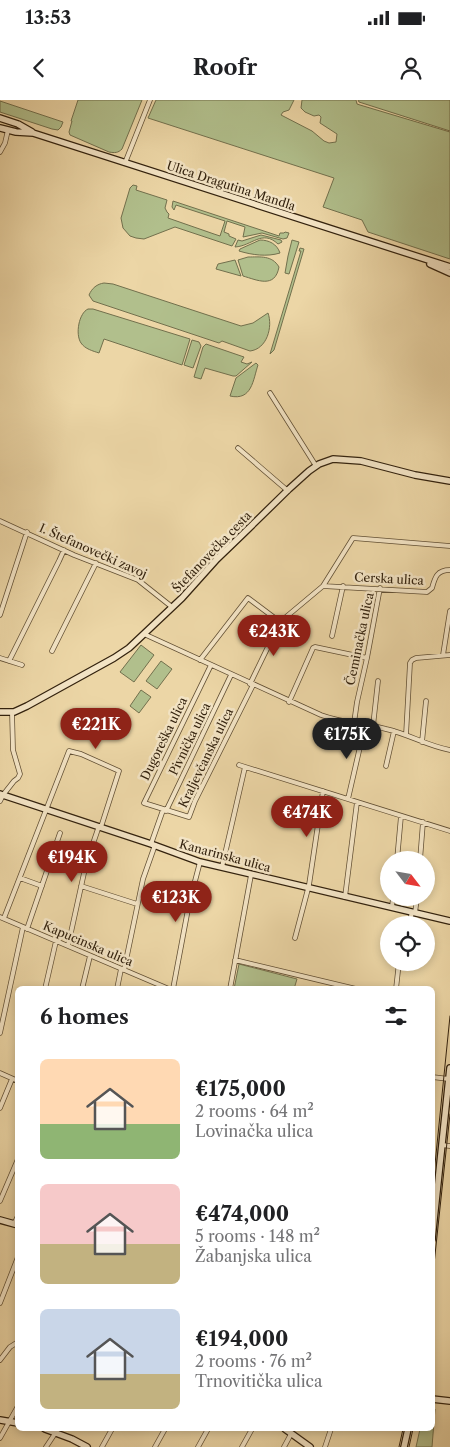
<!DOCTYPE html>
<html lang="en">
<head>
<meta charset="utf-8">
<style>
	:root { --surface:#fff; --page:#f6f6f6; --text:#202124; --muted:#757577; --accent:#8f2418 }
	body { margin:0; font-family:"Libre Caslon Text",serif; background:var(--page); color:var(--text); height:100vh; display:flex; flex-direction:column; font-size:19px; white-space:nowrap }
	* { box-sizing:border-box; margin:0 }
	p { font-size:16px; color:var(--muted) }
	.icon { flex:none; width:28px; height:28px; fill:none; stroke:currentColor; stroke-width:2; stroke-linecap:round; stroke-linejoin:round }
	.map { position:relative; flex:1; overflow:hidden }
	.panel { position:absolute; left:15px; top:886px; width:420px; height:445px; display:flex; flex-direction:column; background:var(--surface); border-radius:8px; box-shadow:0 2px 8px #0003 }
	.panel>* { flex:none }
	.needle { width:32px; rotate:121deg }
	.controls { position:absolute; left:380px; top:751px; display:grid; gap:10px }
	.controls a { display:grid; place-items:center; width:55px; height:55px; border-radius:50%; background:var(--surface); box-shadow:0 2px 8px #0003; font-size:25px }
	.price { position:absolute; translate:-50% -42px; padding:0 11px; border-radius:18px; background:var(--accent); color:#fff; font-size:16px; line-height:32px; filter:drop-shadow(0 1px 2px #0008) }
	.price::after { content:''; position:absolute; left:50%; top:30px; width:15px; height:11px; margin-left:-8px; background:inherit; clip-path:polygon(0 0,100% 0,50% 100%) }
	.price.active { background:#222; color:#fff }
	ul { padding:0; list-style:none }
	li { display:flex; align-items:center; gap:15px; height:125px; padding:0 25px }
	li span { display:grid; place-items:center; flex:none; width:140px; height:100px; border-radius:8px; color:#555 }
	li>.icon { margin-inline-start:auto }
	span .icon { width:60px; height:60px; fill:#fffc; stroke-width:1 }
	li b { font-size:21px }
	h2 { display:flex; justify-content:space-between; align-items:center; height:60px; padding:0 25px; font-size:21px }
	.status { display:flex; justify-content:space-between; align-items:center; height:35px; padding:0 25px; background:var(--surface); direction:ltr }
	.status svg { height:14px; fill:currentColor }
	header { display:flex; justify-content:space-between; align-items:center; height:65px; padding:0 25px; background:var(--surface); font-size:22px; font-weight:700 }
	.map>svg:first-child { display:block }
</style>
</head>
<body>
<div class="status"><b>13:53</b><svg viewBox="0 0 49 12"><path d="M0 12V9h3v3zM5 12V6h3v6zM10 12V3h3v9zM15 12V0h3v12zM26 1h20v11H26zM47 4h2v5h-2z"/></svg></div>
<header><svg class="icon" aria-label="back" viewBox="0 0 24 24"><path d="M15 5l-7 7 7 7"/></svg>Roofr<svg class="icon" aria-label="person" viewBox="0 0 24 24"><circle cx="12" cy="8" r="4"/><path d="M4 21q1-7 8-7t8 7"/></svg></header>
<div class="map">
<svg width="450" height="1347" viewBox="0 0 450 1347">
	<rect width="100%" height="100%" fill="#ecd6a6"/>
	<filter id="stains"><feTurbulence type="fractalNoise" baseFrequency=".004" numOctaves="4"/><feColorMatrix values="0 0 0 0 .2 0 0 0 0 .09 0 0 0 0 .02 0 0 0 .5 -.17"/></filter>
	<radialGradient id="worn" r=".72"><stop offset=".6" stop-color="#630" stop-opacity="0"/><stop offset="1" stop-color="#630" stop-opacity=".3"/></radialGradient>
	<path fill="#b1bf8c" stroke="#72704d" d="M78,0H142L122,49C118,53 115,53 109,52L70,35L69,32L72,21H71Z
		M156,0H294L289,10L283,12L281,15L312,31L324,41L329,43L336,42L337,34L320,23L321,17L319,15L314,16L305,12L301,8L302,0H356L357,4L360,5L450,32V159L368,132L362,120L323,107L334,78L148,18Z
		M358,0H450V31L359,2Z
		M0,1L63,22L61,27L58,30L52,29L0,12Z
		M133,85L137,86L136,90L167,100L165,108L167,112L169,114L168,118L214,134L220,136L225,121L176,105L174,110L172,107L173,101L279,136L280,133H284L285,132L289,133L287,138L283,139L262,133L243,137L245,127L227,121L224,132L229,134V136L236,139L232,146L175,127L144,139L136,138L130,136L123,128L121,118L130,88Z
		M261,135L281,140L282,142L278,144C262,129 252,146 235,147L238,140L242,141Z
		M260,140C269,140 277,144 280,153C267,157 252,155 239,151L240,149Z
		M292,140L299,142L289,174L285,173L288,156Z
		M300,148L304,149L274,250L270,254L301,151H299Z
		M248,157C260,157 272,155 279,167C275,189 257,180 243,176L238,160Z
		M235,160L241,176L216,169L218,164Z
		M104,183L113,184L241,226L253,223L268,213C273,227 267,249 250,251L222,241L219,243L93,201L89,195C92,188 97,184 104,183Z
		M88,209H93L190,239L182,265L104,239L99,253C93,251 85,249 81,243C75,234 79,213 88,209Z
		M192,240L199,242L201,246L193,268L184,265Z
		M206,244L244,257L241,262L247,264L252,262L236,276H233L205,268L201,279L194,277L203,247Z
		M256,263L258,265C253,280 252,301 230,296L236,278Z
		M141,545L154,555L134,582L120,572Z
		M161,561L172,569L157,589L146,581Z
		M141,590L151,597L139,613L130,606Z
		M239,864L297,879L294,889H234Z
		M433,1309H435L432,1347H416L420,1329H432Z"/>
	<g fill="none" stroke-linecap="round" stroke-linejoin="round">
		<g stroke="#614f34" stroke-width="5.5">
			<path id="street" d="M0,52L5,43L8,30
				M125,63L150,0
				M270,293L316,366
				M238,348L288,391
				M0,421L74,455L138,480L172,507
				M323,486L427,492L432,488C435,477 437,470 450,470
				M0,515L27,432
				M144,534L321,615C342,623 364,623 386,629C409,634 427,646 450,650
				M332,536L343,486
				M52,551L96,463
				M443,555L450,511
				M0,558L22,565
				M200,560L248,498L280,522
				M9,561L59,461L64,450
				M211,565L144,703L189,717L195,701L253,585
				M250,584L280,522L323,486L353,438L450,446
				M289,602L313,548L315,547L367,558
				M354,623L357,602L367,558L380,488
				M373,626L378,581
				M406,635L410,563L412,560L416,558L450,555
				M422,642L426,601
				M239,665L450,731
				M386,666L394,631
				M348,699L365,625
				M0,701L3,695L14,681L18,678L20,674L13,650L12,612
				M166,711L231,575
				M151,744L163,710
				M397,760L401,716
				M420,760L423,722
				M222,767L245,667
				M20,778L42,786
				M81,786L137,804
				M345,797L357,702
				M392,807L393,798
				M415,813L417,798
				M0,817L169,889
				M4,818L69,651L81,654L119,671L101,727
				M409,825L412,812
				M27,829L60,733
				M295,838L309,785L323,691
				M68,846L86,764L99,726
				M235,860L356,889
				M124,870L143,779L155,745
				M45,889L56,841
				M82,889L90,856
				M117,889L121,869
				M173,889L189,804L200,762
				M230,889L251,775
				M396,889L399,862
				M0,933L23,827
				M0,973L18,981
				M432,977L449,979
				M0,1008L12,979
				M442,1045L450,1046
				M0,1101L18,1059
				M14,1124L18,1116
				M0,1203L18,1157
				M0,1260L10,1247L18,1242
				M0,1338L18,1306
				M46,1347L58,1329
				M102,1347L112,1329
				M155,1347L165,1329
				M198,1347L208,1329
				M242,1347L252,1329
				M284,1347L291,1334
				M325,1347L331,1329"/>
		</g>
		<g stroke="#33220e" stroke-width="8">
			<path id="secondary" d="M0,18L18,24L32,32
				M0,28L16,32L33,33L450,167
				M430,164L450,173
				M0,612H14L27,606L114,558L129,548L182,498L217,459L243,434L289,389L309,371L319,364L333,359L361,361L415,375L450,381
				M0,694L151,744L200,762L450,821
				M0,1120L18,1125
				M432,1139L450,968
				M432,1299L450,1301
				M0,1320L18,1323
				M45,1329L72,1339L87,1347
				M285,1329L310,1347
				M404,1347L408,1329"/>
		</g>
		<use href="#street" stroke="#f3e4c5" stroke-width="4"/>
		<use href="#secondary" stroke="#f3e4c5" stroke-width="5.5"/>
		<path stroke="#33220e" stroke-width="1" d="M432,1094L450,916
			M432,1183L450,1014
			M399,1347L403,1329
			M409,1347L413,1329"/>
	</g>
	<g text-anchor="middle" stroke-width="5" stroke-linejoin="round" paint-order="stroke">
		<g font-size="12" fill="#33220e" stroke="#f3e4c5">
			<text transform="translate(231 86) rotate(18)" y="4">Ulica Dragutina Mandla</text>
			<text transform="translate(93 451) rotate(24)" y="4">I. Štefanovečki zavoj</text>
			<text transform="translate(212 452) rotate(-46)" y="4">Štefanovečka cesta</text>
			<text transform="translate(389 479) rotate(3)" y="4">Cerska ulica</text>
			<text transform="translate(360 539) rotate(-78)" y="4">Čeminačka ulica</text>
			<text transform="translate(164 639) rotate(-64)" y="4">Dugoreška ulica</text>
			<text transform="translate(190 639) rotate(-64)" y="4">Pivnička ulica</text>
			<text transform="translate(206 658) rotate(-64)" y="4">Kraljevčanska ulica</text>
			<text transform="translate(225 756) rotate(15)" y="4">Kanarinska ulica</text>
			<text transform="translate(88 844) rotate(23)" y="4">Kapucinska ulica</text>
		</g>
	</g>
	<rect width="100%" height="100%" filter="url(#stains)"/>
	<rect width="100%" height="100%" fill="url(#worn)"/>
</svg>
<div class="controls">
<a><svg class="needle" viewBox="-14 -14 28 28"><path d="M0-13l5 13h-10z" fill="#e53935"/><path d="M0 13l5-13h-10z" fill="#757577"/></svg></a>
<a><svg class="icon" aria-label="locate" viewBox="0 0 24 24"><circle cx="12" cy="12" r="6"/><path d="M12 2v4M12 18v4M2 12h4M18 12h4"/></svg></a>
</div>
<b class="price" style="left:274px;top:557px">€243K</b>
<b class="price" style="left:96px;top:650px">€221K</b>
<b class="price active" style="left:347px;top:660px">€175K</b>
<b class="price" style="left:307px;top:738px">€474K</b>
<b class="price" style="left:72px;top:783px">€194K</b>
<b class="price" style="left:176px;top:823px">€123K</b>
<section class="panel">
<h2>6 homes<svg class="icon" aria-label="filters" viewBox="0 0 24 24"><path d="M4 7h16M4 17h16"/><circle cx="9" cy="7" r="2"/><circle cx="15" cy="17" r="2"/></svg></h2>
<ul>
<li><span style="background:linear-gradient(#ffd9b3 65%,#8fb573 0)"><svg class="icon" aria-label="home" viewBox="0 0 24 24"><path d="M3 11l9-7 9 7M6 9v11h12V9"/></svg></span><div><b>€175,000</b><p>2 rooms · 64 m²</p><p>Lovinačka ulica</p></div></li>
<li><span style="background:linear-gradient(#f6c9c9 60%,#c2b280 0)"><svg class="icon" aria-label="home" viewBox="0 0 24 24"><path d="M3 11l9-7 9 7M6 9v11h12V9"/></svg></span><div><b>€474,000</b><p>5 rooms · 148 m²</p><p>Žabanjska ulica</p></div></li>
<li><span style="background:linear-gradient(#c9d6e8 65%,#c2b280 0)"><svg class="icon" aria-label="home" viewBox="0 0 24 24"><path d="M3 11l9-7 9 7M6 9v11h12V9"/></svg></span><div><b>€194,000</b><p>2 rooms · 76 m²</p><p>Trnovitička ulica</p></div></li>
</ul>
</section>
</div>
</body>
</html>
